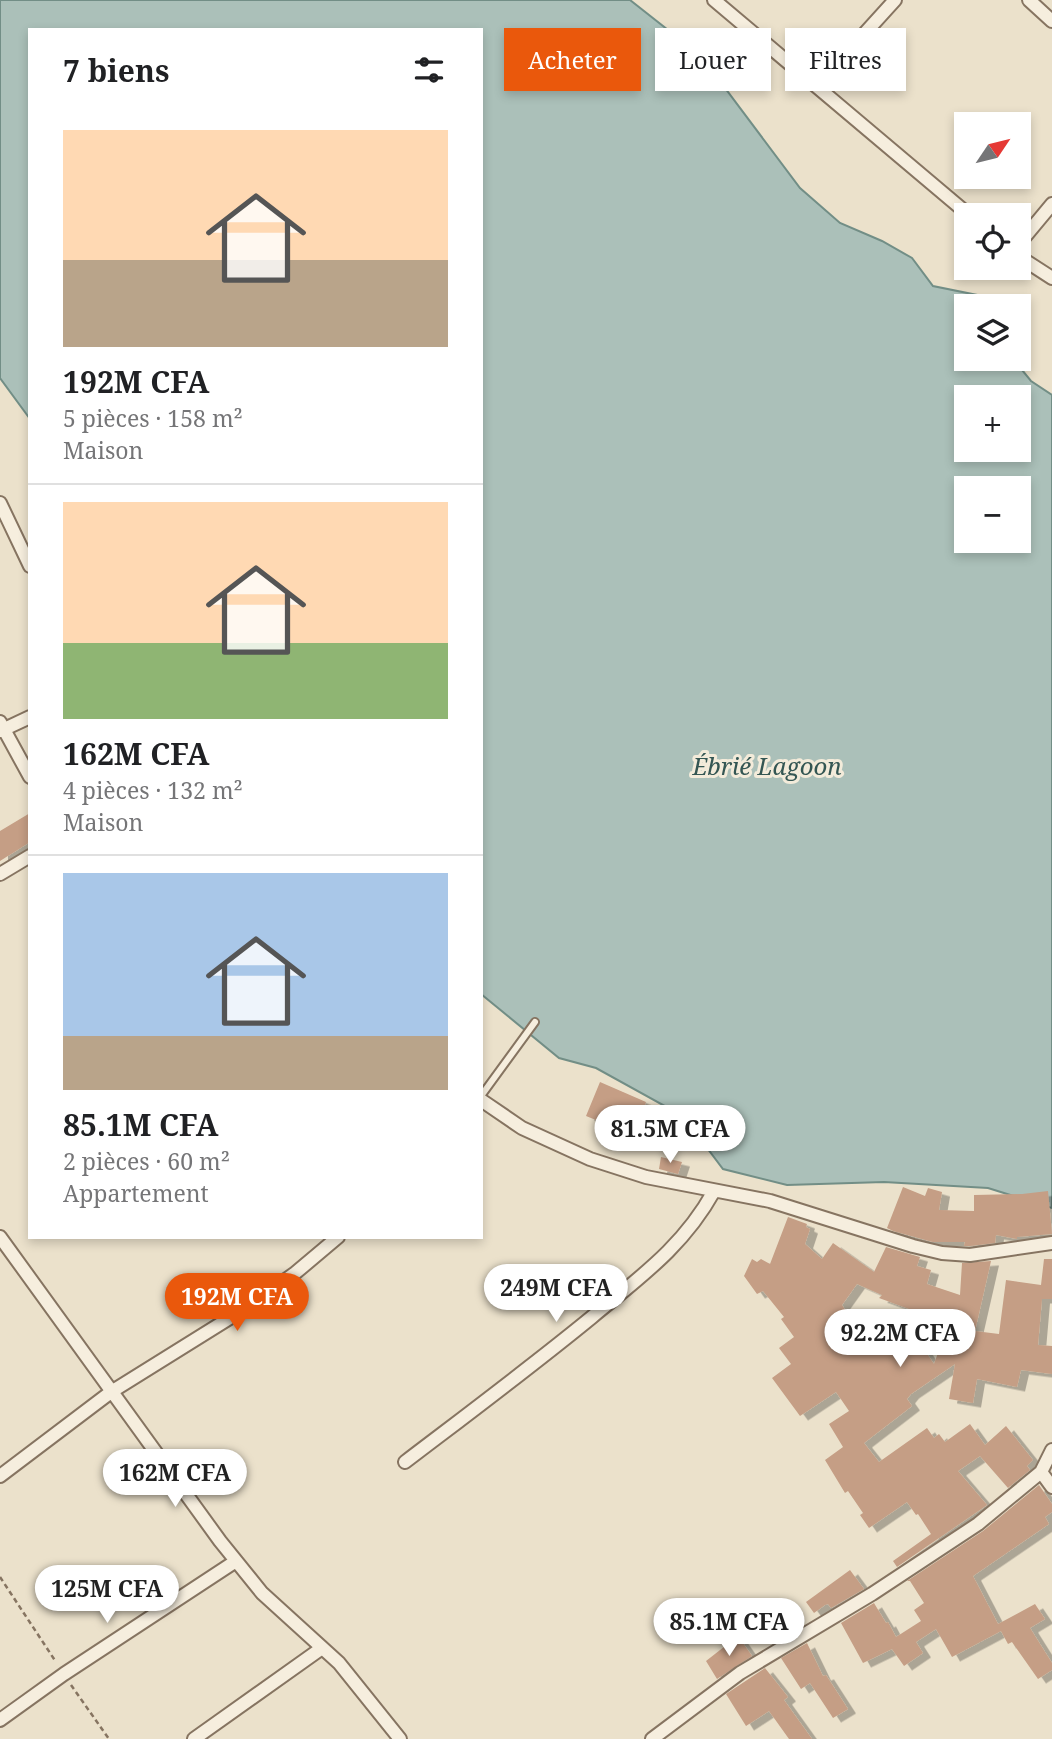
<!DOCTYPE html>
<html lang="fr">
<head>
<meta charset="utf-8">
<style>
	:root { --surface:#fff; --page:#f6f6f6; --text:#202124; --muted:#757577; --line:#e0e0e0; --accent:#ea580c }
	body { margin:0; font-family:"Noto Serif",serif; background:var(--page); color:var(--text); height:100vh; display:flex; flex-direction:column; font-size:26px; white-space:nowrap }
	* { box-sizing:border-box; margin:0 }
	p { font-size:23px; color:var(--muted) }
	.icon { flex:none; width:38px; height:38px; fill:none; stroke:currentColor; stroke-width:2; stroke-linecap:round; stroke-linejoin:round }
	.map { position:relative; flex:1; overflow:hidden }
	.drawer { position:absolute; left:28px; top:28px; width:455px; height:1211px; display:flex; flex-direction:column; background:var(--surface); border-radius:0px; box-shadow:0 4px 10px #0003 }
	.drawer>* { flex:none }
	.hud { position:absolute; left:504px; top:28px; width:443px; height:63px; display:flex; gap:14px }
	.needle { width:46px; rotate:55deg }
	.controls { position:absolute; left:954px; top:112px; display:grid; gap:14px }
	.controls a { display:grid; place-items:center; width:77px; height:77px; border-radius:0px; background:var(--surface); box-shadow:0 4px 10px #0003; font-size:35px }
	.price { position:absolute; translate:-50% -60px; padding:0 16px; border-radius:24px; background:#fff; color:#222; font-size:23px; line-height:46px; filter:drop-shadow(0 2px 4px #0008) }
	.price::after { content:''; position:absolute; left:50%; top:42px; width:21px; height:16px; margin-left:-10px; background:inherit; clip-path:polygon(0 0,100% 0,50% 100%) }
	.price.on { background:var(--accent); color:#fff }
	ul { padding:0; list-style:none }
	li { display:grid; align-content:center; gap:14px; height:371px; padding:0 35px }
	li+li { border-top:2px solid var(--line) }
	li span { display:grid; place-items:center; height:217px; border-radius:0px; color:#555 }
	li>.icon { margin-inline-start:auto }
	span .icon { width:126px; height:126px; fill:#fffc; stroke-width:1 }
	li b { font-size:30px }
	h2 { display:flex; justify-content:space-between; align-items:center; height:84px; padding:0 35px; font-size:30px }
	.chip { padding:0 24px; border-radius:0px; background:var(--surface); box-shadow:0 4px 10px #0003; font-size:24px; line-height:63px }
	.chip.on { background:var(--accent); color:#fff }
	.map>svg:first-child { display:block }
</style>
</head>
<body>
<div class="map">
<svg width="1052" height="1739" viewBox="0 0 1052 1739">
	<defs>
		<filter id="shadow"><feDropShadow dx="8" dy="4.5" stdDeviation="0" flood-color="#0004"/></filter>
	</defs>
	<rect width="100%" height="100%" fill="#ebe1cb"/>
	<path fill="#abc0b9" stroke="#728e86" stroke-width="2" fill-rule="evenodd" d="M0,0H630L701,56L800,188L840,223L882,241L912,258L933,286L977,295L983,306H966V359H1013L1031,381L1052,395V1208L988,1188L884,1182L787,1185L723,1169L683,1116L596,1068L559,1058L481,994V30H30V419L0,378ZM966,397H1018V450H966ZM966,488H1018V541H966Z"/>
	<path fill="#c59e85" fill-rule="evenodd" filter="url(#shadow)" d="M30,813V842L0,861V831Z
		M600,1082L646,1102L633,1135L586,1116Z
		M661,1157L682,1162L678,1174L659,1169Z
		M903,1187L925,1196L928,1188L942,1192L939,1210L974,1211V1195L1022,1194L1048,1191L1052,1234L1017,1237V1239L996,1235L995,1243L970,1246H964L965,1242H933L893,1231L887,1228Z
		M788,1217L807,1224L806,1227L810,1229L805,1244L822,1259L833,1243L874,1272L886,1247L920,1257L917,1266L931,1270L927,1284L960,1295L962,1263L991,1261L975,1331L999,1334L1006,1280L1041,1285L1044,1259H1052V1299H1042L1038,1345L1052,1346V1374L1021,1370L1017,1387L977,1379L973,1403L949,1399L955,1364L911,1394L907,1399L912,1406L864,1443L879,1462L927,1428L934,1438L939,1434L945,1442L970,1424L985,1445L1006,1426L1033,1460L1027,1466L1030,1470L1008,1488L980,1456L958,1471L987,1505L897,1567L893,1561L931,1534L918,1514L916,1515L907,1502L869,1528L860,1515L863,1513L848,1491L845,1493L825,1460L843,1447L829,1424L849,1411L836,1392L800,1416L772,1378L791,1364L779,1348L794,1337L781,1319L784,1317L763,1291L757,1294L744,1276L752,1259L757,1262L761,1259L770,1264ZM857,1284L882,1295L879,1298L931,1317L923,1322L946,1330L934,1364L917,1339L914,1350L904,1335L899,1338L885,1315L859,1332L842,1305Z
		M1039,1485L1052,1504V1512L1045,1517L1049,1524L973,1576L998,1624L1035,1604L1045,1619L1030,1628L1052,1663V1670L1038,1679L1012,1642L1008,1644L1001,1631L952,1657L936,1629L916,1642L923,1653L904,1666L892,1649L863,1663L841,1623L874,1603L886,1623L888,1622L896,1637L921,1621L914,1610L924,1603L910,1581H907L983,1531Z
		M850,1570L864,1589L831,1608L828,1604L825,1605L814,1613L806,1602Z
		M738,1636L752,1656L717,1679L706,1661Z
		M807,1643L823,1676L826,1675L848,1709L833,1718L810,1683L801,1689L781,1658Z
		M765,1668L788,1697L784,1700L812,1739H789L769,1711L746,1726L726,1694Z"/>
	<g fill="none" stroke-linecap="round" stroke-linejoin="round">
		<g stroke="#867461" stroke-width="10">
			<path id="lane" d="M481,1096L535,1022"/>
		</g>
		<g stroke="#867461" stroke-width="16">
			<path id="street" d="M714,0L969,215
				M1029,0L1052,21
				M817,86L895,0
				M1018,245L1052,204
				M1018,256L1052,278
				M0,503L30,566
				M0,722L30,777
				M0,731L30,717
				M0,874L30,856
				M481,1100L522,1128L590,1159L646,1177L770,1201L913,1246L942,1253L970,1255L1052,1243
				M0,1237L220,1541L262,1593L339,1663L400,1739
				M405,1462C468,1414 531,1367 592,1317C640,1277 683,1247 714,1191
				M1041,1472L1052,1450
				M0,1476L111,1392L249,1306L294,1274L338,1237
				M0,1720L64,1674L236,1561
				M194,1739L322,1648
				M652,1739L740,1673L872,1594L978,1524L1041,1472L1052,1487"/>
		</g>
		<path stroke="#867461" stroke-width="2.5" stroke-dasharray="5 3.5" stroke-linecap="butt" d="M0,1577L56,1662
			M71,1685L109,1739"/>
		<use href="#lane" stroke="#f6eede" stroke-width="6"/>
		<use href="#street" stroke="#f6eede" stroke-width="12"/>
	</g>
	<g text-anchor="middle" stroke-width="6" stroke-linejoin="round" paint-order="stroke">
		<g font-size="24" font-style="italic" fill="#345653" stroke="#f3ebda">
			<text x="767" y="775">Ébrié Lagoon</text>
		</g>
	</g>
</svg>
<div class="controls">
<a><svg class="needle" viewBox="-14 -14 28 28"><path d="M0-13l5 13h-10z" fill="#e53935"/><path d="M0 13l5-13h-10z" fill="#757577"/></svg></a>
<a><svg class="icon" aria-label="locate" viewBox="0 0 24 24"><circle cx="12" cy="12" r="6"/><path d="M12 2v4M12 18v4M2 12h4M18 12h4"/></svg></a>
<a><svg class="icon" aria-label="layers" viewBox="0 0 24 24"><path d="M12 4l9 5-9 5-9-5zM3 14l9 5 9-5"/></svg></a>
<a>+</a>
<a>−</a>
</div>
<b class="price" style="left:670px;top:1165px">81.5M CFA</b>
<b class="price" style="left:556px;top:1324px">249M CFA</b>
<b class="price on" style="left:237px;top:1333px">192M CFA</b>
<b class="price" style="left:900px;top:1369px">92.2M CFA</b>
<b class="price" style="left:175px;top:1509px">162M CFA</b>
<b class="price" style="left:107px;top:1625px">125M CFA</b>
<b class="price" style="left:729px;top:1658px">85.1M CFA</b>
<div class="hud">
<a class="chip on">Acheter</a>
<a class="chip">Louer</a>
<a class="chip">Filtres</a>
</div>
<section class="drawer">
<h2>7 biens<svg class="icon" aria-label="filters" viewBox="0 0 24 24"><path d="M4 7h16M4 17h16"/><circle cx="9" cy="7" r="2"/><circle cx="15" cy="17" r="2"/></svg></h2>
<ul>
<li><span style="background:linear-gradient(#ffd9b3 60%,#b9a48a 0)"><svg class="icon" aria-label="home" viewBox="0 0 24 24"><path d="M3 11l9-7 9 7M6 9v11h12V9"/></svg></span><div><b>192M CFA</b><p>5 pièces · 158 m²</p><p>Maison</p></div></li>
<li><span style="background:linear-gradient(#ffd9b3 65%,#8fb573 0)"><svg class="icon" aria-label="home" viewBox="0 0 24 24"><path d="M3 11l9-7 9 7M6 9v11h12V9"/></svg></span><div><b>162M CFA</b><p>4 pièces · 132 m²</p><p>Maison</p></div></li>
<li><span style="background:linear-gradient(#a9c7e8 75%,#b9a48a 0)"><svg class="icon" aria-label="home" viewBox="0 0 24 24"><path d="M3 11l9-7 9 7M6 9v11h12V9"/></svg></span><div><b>85.1M CFA</b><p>2 pièces · 60 m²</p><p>Appartement</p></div></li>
</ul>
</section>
</div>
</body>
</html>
